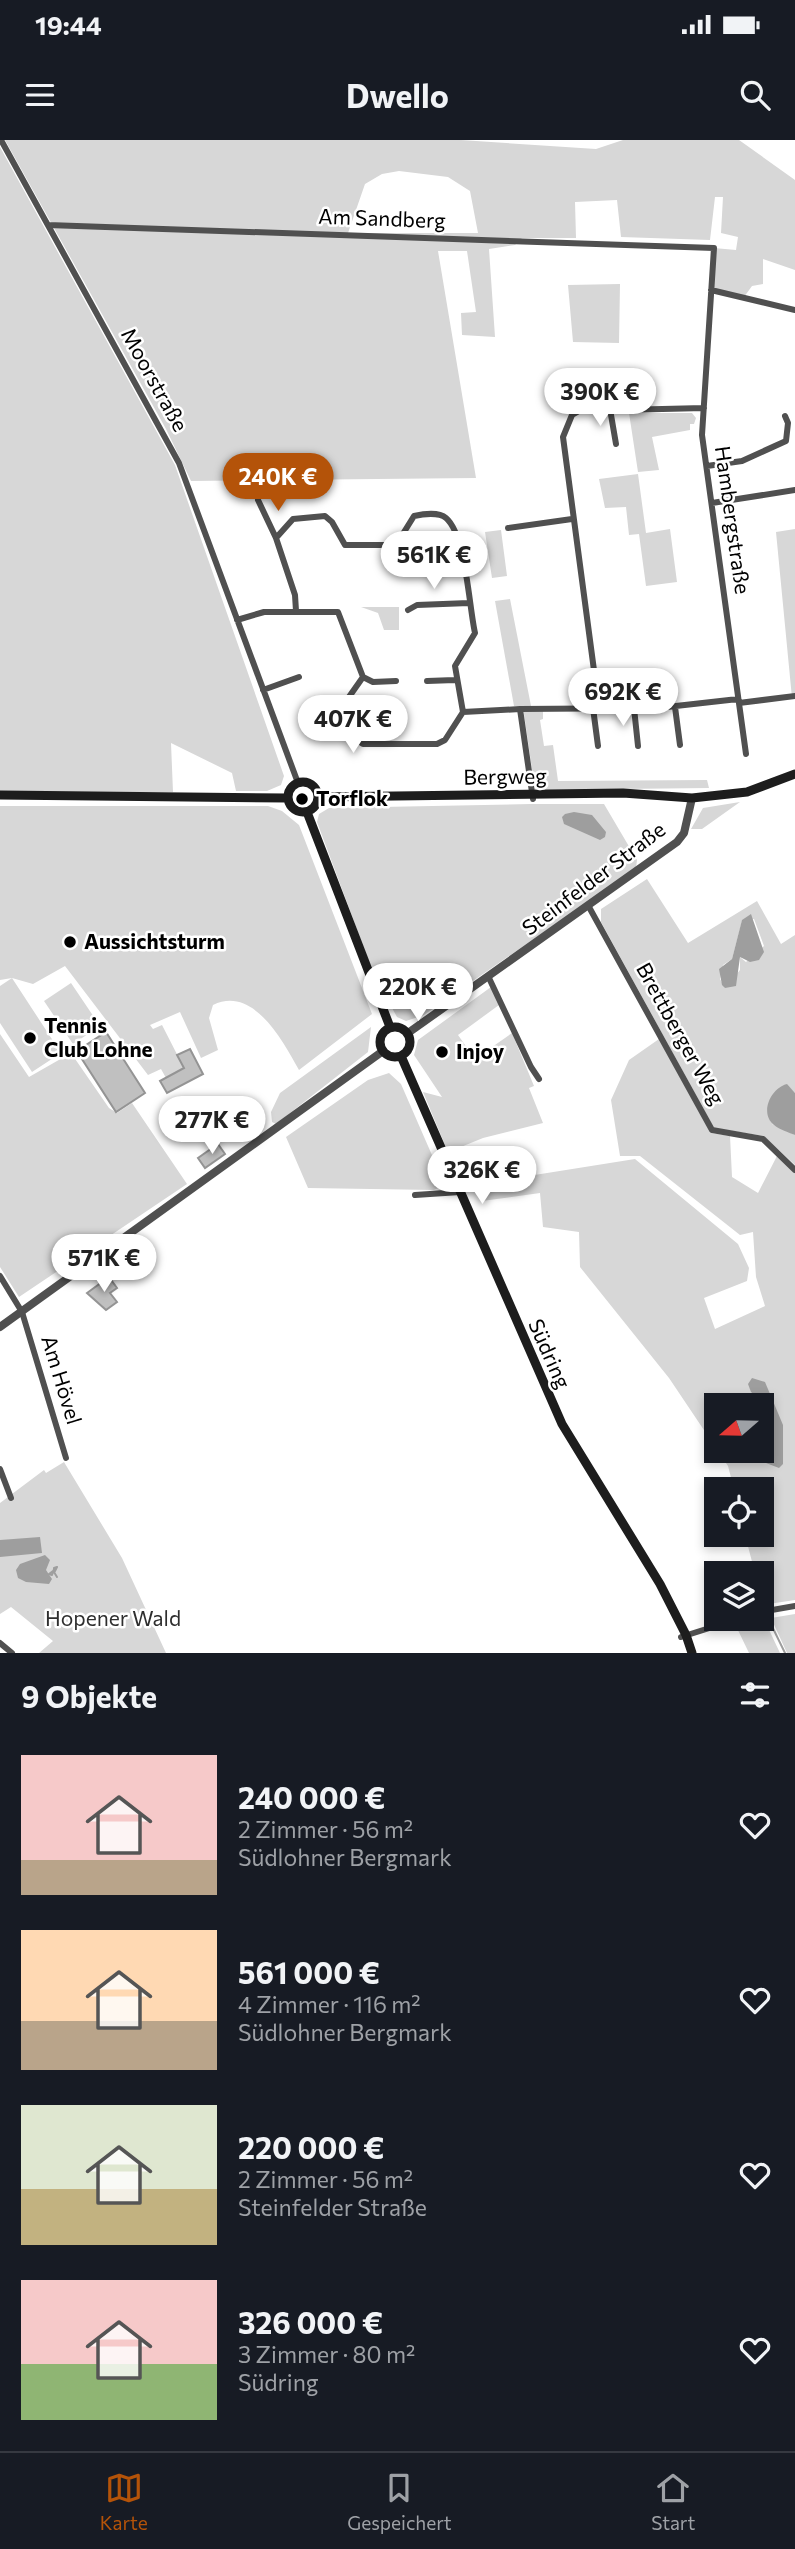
<!DOCTYPE html>
<html lang="de">
<head>
<meta charset="utf-8">
<style>
	:root { --surface:#171b24; --page:#20242c; --text:#f1f3f6; --muted:#9ea1a6; --line:#363941; --accent:#b45309 }
	body { margin:0; font-family:Commissioner,sans-serif; background:var(--page); color:var(--text); height:100vh; display:flex; flex-direction:column; font-size:26px; white-space:nowrap }
	* { box-sizing:border-box; margin:0 }
	p { font-size:23px; color:var(--muted) }
	.icon { flex:none; width:38px; height:38px; fill:none; stroke:currentColor; stroke-width:2; stroke-linecap:round; stroke-linejoin:round }
	.map { position:relative; height:1513px; overflow:hidden }
	.drawer { display:flex; flex-direction:column; background:var(--surface); flex:1 }
	.drawer>* { flex:none }
	.needle { width:46px; rotate:250deg }
	.tools { position:absolute; left:704px; top:1253px; display:grid; gap:14px }
	.tools a { display:grid; place-items:center; width:70px; height:70px; border-radius:0px; background:var(--surface); box-shadow:0 4px 10px #0003; font-size:35px }
	.price { position:absolute; translate:-50% -60px; padding:0 16px; border-radius:24px; background:#fff; color:#222; font-size:23px; line-height:46px; filter:drop-shadow(0 2px 4px #0008) }
	.price::after { content:''; position:absolute; left:50%; top:42px; width:21px; height:16px; margin-left:-10px; background:inherit; clip-path:polygon(0 0,100% 0,50% 100%) }
	.price.current { background:var(--accent); color:#fff }
	ul { padding:0; list-style:none }
	li { display:flex; align-items:center; gap:21px; height:175px; padding:0 21px }
	li span { display:grid; place-items:center; flex:none; width:196px; height:140px; border-radius:0px; color:#555 }
	li>.icon { margin-inline-start:auto }
	span .icon { width:84px; height:84px; fill:#fffc; stroke-width:1 }
	li b { font-size:30px }
	h2 { display:flex; justify-content:space-between; align-items:center; height:84px; padding:0 21px; font-size:30px }
	.status { display:flex; justify-content:space-between; align-items:center; height:49px; padding:0 35px; background:var(--surface); direction:ltr }
	.status svg { height:19px; fill:currentColor }
	header { display:flex; justify-content:space-between; align-items:center; height:91px; padding:0 21px; background:var(--surface); font-size:32px; font-weight:700 }
	.menu { display:flex; justify-content:space-around; align-items:center; height:98px; border-top:2px solid var(--line); background:var(--surface); font-size:19px; color:var(--muted) }
	.menu a { display:grid; justify-items:center; gap:4px }
	.menu .current { color:var(--accent) }
	.map>svg:first-child { display:block }
</style>
</head>
<body>
<div class="status"><b>19:44</b><svg viewBox="0 0 49 12"><path d="M0 12V9h3v3zM5 12V6h3v6zM10 12V3h3v9zM15 12V0h3v12zM26 1h20v11H26zM47 4h2v5h-2z"/></svg></div>
<header><svg class="icon" aria-label="menu" viewBox="0 0 24 24"><path d="M4 6h16M4 12h16M4 18h16"/></svg>Dwello<svg class="icon" aria-label="search" viewBox="0 0 24 24"><circle cx="10" cy="10" r="6"/><path d="M15 15l6 6"/></svg></header>
<div class="map">
<svg width="795" height="1513" viewBox="0 0 795 1513">
	<rect width="100%" height="100%" fill="#fff"/>
	<path fill="#d7d7d7" fill-rule="evenodd" d="M5,0H461L596,9L623,0H739L795,40V130L763,119V144L752,146L744,157L711,150L714,108L736,110L738,97L721,93L723,57H715L710,100L621,97L617,60L575,62L576,98H522L515,105L489,109L495,197L462,195L461,173L476,172L467,111H438L476,338L191,341L166,289ZM399,31L448,37L470,51L478,93H348L365,44L382,34Z
		M0,7L175,325L284,636L281,645L267,651H236L232,633L171,603L173,652H0Z
		M620,144L619,203L573,202L568,145Z
		M629,273H692L696,278L694,284H690V290L652,297L659,330L638,332Z
		M638,334L646,393L670,389L677,442L646,446L639,394L629,395L626,367L605,368L599,339Z
		M795,389V558H792L776,392Z
		M501,390L507,436L492,438L485,392Z
		M510,459L532,571H543V579L540,580L544,606L553,605L558,641L707,640L709,648L535,650L523,567L514,566L495,461Z
		M361,467H399V490H384L378,473Z
		M740,662L702,689H691L703,668Z
		M531,664H604L637,720L636,728L424,875L406,881L397,877L374,835L317,682L319,674L329,668Z
		M0,666H268L282,671L299,685L372,874L299,930C283,902 254,845 213,865L209,878L218,910L201,918L180,872L150,885L153,889L162,885L184,928L166,938L161,929L148,935L65,826L33,844L12,838L61,913L32,932L0,883V846L12,838L0,840Z
		M647,739L688,803L757,761L781,804L795,795V953L786,944L772,984L795,995V1025L764,996L714,988L601,782V769ZM754,779L764,806L746,822L740,817V830L725,848L720,839L723,825L732,819L742,781Z
		M71,843L100,886L73,904L44,861Z
		M491,847L499,865L458,895L475,919L512,893L534,946L529,948L543,983L483,998L451,1011L466,1046H462L423,952L442,957L414,915L418,900Z
		M371,887L368,912L276,984L272,982L271,972L280,953Z
		M0,894L29,937L71,913L109,968L117,973L132,963L187,1044L19,1157L0,1127Z
		M659,899L711,993L730,996L732,1037L758,1053L778,1014L795,1034V1460L762,1465L761,1433H755L745,1395H761V1349H734L728,1326L718,1311H761V1265H716V1308L669,1238L580,1127L579,1092L543,1087L540,1053L482,1061L480,1050L522,1037L635,1019L738,1104L749,1128L747,1141L704,1158L715,1189L765,1166L756,1137L753,1092L740,1095L640,1016H620L611,960L629,920Z
		M389,933L401,944L445,1045L434,1050L308,1048L286,997L368,940Z
		M64,1322L122,1418L166,1513H39L53,1501L11,1467L0,1474V1363L44,1330L46,1333Z
		M795,1474V1513H787L771,1478Z
		M763,1477L780,1513H749L735,1484Z"/>
	<path fill="#9e9e9e" d="M574,672L592,675L606,692L605,697L600,700L564,684L562,677L565,674Z
		M751,774L764,812L759,820L750,822L740,817L736,846L725,848L722,845L719,829L732,819L742,780Z
		M787,944L795,953V995C788,992 780,990 774,985C759,973 771,948 787,944Z
		M752,1238L765,1242L783,1285V1324L779,1328L766,1323L765,1316L774,1303V1282L765,1264L751,1252L748,1244Z
		M40,1397L42,1413L0,1417V1400Z
		M45,1415L50,1420L46,1430L52,1439L49,1444L26,1442L18,1438L16,1430L20,1424Z"/>
	<g fill="none" stroke-linecap="round" stroke-linejoin="round">
		<path stroke="#9e9e9e" stroke-width="2" d="M55,1431L57,1427L54,1428V1429L52,1435L49,1434L53,1431L54,1432L57,1437
			M767,1476L785,1513"/>
	</g>
	<path fill="#c0c0c0" stroke="#949494" stroke-width="2" d="M106,892L145,953L116,972L80,916L89,910L86,905Z
		M190,909L203,934L167,953L160,941L184,928L177,915Z
		M218,1004L225,1014L205,1028L198,1018Z
		M109,1137L117,1148L110,1153L117,1162L106,1170L87,1153Z"/>
	<g fill="none" stroke-linecap="round" stroke-linejoin="round">
		<path stroke="#505050" stroke-width="6" d="M1,0L179,323L298,643
			M48,85L714,108L702,295L746,614
			M711,150L795,170
			M610,269L616,304
			M707,326L742,321L786,301L788,283L785,276
			M258,360L276,398
			M712,363L795,350
			M508,388L572,379
			M408,470L417,465L469,463
			M296,471L295,455L276,398L293,379L325,376L332,382L345,405H396L414,376C423,374 439,372 446,378C466,395 469,467 475,493L455,526L463,572
			M237,480L264,472H338L363,537L344,564L355,599L363,604H437L445,600L463,572L520,569L533,659
			M363,537L373,542L396,541
			M427,541L455,540
			M263,550L299,537
			M739,563L795,556
			M675,567L680,605
			M593,568L598,606
			M599,568L563,297L572,275L579,271L704,268
			M634,568L638,606
			M520,569L658,568L738,559
			M589,767L712,990L763,999L795,1030
			M489,838L531,927L539,939
			M415,1055L460,1052
			M0,1136L22,1172L66,1318
			M0,1329L11,1358
			M761,1472L795,1466
			M681,1497L738,1479
			M0,1503L12,1513"/>
		<path stroke="#505050" stroke-width="8" d="M408,893L677,702L684,693L692,658
			M0,1187L383,911"/>
		<path stroke="#1d1d1d" stroke-width="9" d="M288 657a15 15 0 1 1 30 0a15 15 0 1 1-30 0Z
			M0,655L287,658
			M318,657L623,653L692,658L747,652L795,634
			M307,672L390,887
			M380 902a15 15 0 1 1 30 0a15 15 0 1 1-30 0Z
			M401,916L562,1284L660,1444L686,1495L692,1513"/>
	</g>
	<g fill="#000" stroke="#fff" stroke-width="2.5">
		<circle cx="302" cy="659" r="7"/>
		<circle cx="70" cy="802" r="7"/>
		<circle cx="30" cy="898" r="7"/>
		<circle cx="442" cy="912" r="7"/>
	</g>
	<g text-anchor="middle" stroke-width="5" stroke-linejoin="round" paint-order="stroke">
		<g font-size="21" fill="#000" stroke="#fff">
			<text transform="translate(382 79) rotate(2)" y="7">Am Sandberg</text>
			<text transform="translate(154 240) rotate(61)" y="7">Moorstraße</text>
			<text transform="translate(732 380) rotate(82)" y="7">Hambergstraße</text>
			<text transform="translate(505 637) rotate(-1)" y="7">Bergweg</text>
			<text transform="translate(594 739) rotate(-37)" y="7">Steinfelder Straße</text>
			<text transform="translate(680 894) rotate(61)" y="7">Brettberger Weg</text>
			<text transform="translate(549 1214) rotate(66)" y="7">Südring</text>
			<text transform="translate(61 1240) rotate(73)" y="7">Am Hövel</text>
		</g>
		<g font-size="21" font-weight="bold" fill="#000" stroke="#fff" text-anchor="start">
			<text x="316" y="666">Torflok</text>
			<text x="84" y="809">Aussichtsturm</text>
			<text x="44" y="893">Tennis<tspan x="44" dy="24">Club Lohne</tspan></text>
			<text x="456" y="919">Injoy</text>
		</g>
		<g font-size="21" fill="#2e2e2e" stroke="#fff">
			<text x="113" y="1486">Hopener Wald</text>
		</g>
	</g>
</svg>
<div class="tools">
<a><svg class="needle" viewBox="-14 -14 28 28"><path d="M0-13l5 13h-10z" fill="#e53935"/><path d="M0 13l5-13h-10z" fill="#9ea1a6"/></svg></a>
<a><svg class="icon" aria-label="locate" viewBox="0 0 24 24"><circle cx="12" cy="12" r="6"/><path d="M12 2v4M12 18v4M2 12h4M18 12h4"/></svg></a>
<a><svg class="icon" aria-label="layers" viewBox="0 0 24 24"><path d="M12 4l9 5-9 5-9-5zM3 14l9 5 9-5"/></svg></a>
</div>
<b class="price" style="left:600px;top:288px">390K €</b>
<b class="price current" style="left:278px;top:373px">240K €</b>
<b class="price" style="left:434px;top:451px">561K €</b>
<b class="price" style="left:623px;top:588px">692K €</b>
<b class="price" style="left:353px;top:615px">407K €</b>
<b class="price" style="left:418px;top:883px">220K €</b>
<b class="price" style="left:212px;top:1016px">277K €</b>
<b class="price" style="left:482px;top:1066px">326K €</b>
<b class="price" style="left:104px;top:1154px">571K €</b>
</div>
<section class="drawer">
<h2>9 Objekte<svg class="icon" aria-label="filters" viewBox="0 0 24 24"><path d="M4 7h16M4 17h16"/><circle cx="9" cy="7" r="2"/><circle cx="15" cy="17" r="2"/></svg></h2>
<ul>
<li><span style="background:linear-gradient(#f6c9c9 75%,#b9a48a 0)"><svg class="icon" aria-label="home" viewBox="0 0 24 24"><path d="M3 11l9-7 9 7M6 9v11h12V9"/></svg></span><div><b>240 000 €</b><p>2 Zimmer · 56 m²</p><p>Südlohner Bergmark</p></div><svg class="icon" aria-label="heart" viewBox="0 0 24 24"><path d="M12 20l-8-8c-3-5 5-10 8-4 3-6 11-1 8 4z"/></svg></li>
<li><span style="background:linear-gradient(#ffd9b3 65%,#b9a48a 0)"><svg class="icon" aria-label="home" viewBox="0 0 24 24"><path d="M3 11l9-7 9 7M6 9v11h12V9"/></svg></span><div><b>561 000 €</b><p>4 Zimmer · 116 m²</p><p>Südlohner Bergmark</p></div><svg class="icon" aria-label="heart" viewBox="0 0 24 24"><path d="M12 20l-8-8c-3-5 5-10 8-4 3-6 11-1 8 4z"/></svg></li>
<li><span style="background:linear-gradient(#dfe7d0 60%,#c2b280 0)"><svg class="icon" aria-label="home" viewBox="0 0 24 24"><path d="M3 11l9-7 9 7M6 9v11h12V9"/></svg></span><div><b>220 000 €</b><p>2 Zimmer · 56 m²</p><p>Steinfelder Straße</p></div><svg class="icon" aria-label="heart" viewBox="0 0 24 24"><path d="M12 20l-8-8c-3-5 5-10 8-4 3-6 11-1 8 4z"/></svg></li>
<li><span style="background:linear-gradient(#f6c9c9 60%,#8fb573 0)"><svg class="icon" aria-label="home" viewBox="0 0 24 24"><path d="M3 11l9-7 9 7M6 9v11h12V9"/></svg></span><div><b>326 000 €</b><p>3 Zimmer · 80 m²</p><p>Südring</p></div><svg class="icon" aria-label="heart" viewBox="0 0 24 24"><path d="M12 20l-8-8c-3-5 5-10 8-4 3-6 11-1 8 4z"/></svg></li>
</ul>
</section>
<nav class="menu">
<a class="current"><svg class="icon" aria-label="map" viewBox="0 0 24 24"><path d="M3 6l6-2 6 2 6-2v14l-6 2-6-2-6 2zM9 4v14M15 6v14"/></svg>Karte</a>
<a><svg class="icon" aria-label="saved" viewBox="0 0 24 24"><path d="M7 4h10v16l-5-4-5 4z"/></svg>Gespeichert</a>
<a><svg class="icon" aria-label="home" viewBox="0 0 24 24"><path d="M3 11l9-7 9 7M6 9v11h12V9"/></svg>Start</a>
</nav>
</body>
</html>
